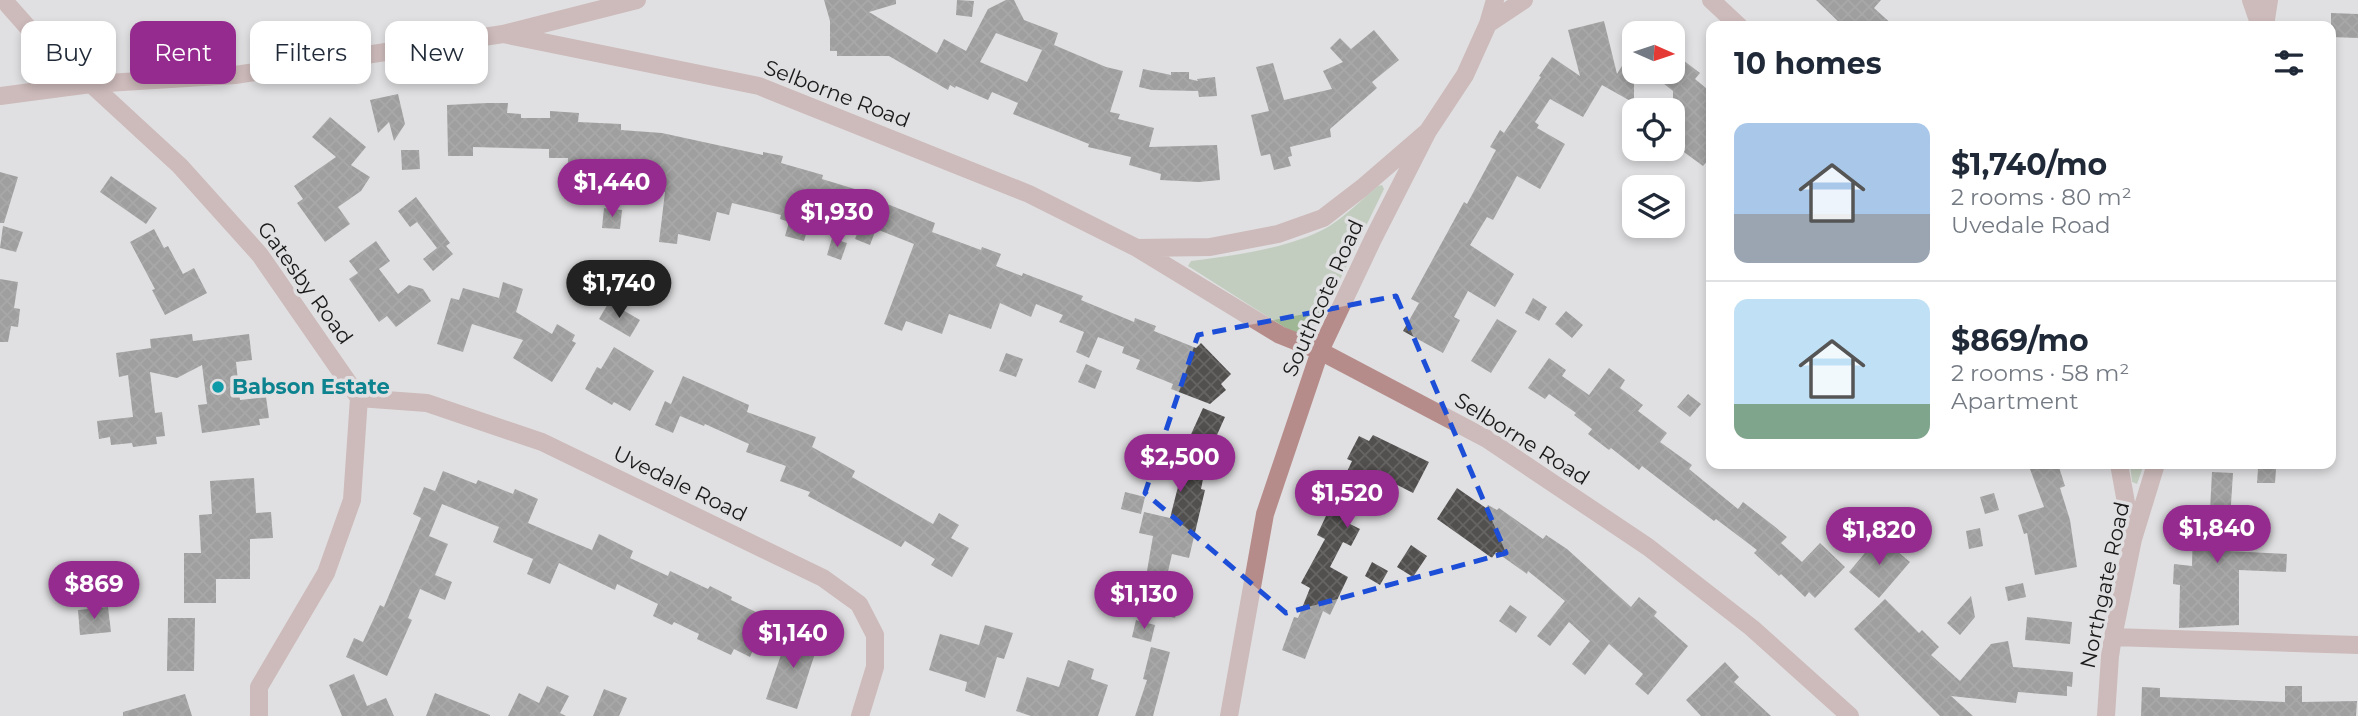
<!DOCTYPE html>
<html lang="en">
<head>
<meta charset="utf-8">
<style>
	:root { --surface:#fff; --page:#f2f2f3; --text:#1f2937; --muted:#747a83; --line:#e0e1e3; --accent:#952b8f }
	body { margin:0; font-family:Montserrat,sans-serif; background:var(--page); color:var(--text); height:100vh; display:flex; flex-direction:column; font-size:26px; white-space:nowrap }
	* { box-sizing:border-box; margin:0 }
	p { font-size:23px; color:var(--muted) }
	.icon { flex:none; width:38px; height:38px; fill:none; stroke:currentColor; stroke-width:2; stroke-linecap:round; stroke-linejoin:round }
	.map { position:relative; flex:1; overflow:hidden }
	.panel { position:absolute; left:1706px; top:21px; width:630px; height:448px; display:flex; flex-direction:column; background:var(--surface); border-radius:14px; box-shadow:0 4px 10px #0003 }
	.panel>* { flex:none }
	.guide { position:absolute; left:21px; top:21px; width:665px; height:63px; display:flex; gap:14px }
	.needle { width:46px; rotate:93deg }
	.fabs { position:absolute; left:1622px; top:21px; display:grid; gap:14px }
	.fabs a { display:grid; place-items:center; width:63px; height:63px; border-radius:14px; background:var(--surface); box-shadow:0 4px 10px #0003; font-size:35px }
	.price { position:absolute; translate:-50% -60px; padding:0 16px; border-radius:24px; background:var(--accent); color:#fff; font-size:23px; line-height:46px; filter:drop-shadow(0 2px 4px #0008) }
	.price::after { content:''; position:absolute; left:50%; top:42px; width:21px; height:16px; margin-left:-10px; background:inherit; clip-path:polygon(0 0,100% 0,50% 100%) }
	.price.current { background:#222; color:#fff }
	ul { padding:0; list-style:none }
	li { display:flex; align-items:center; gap:21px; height:175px; padding:0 28px }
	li+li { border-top:2px solid var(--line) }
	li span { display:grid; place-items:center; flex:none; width:196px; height:140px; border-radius:14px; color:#555 }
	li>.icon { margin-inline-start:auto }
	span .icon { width:84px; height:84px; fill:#fffc; stroke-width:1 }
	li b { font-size:30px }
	h2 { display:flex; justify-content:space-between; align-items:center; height:84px; padding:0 28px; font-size:30px }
	.chip { padding:0 24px; border-radius:14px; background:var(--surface); box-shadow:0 4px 10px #0003; font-size:24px; line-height:63px }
	.chip.current { background:var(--accent); color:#fff }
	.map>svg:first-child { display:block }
</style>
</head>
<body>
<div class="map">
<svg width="2358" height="716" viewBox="0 0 2358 716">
	<defs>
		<pattern id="building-cross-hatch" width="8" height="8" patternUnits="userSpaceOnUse" patternTransform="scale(1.75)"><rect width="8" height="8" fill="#52504f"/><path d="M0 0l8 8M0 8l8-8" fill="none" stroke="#676564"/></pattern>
	</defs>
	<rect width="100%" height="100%" fill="#e0e0e2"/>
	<path fill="#a0b795" d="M1378,186L1382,185L1384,189L1315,331L1309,336L1295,334L1188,266L1191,261C1236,255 1288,249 1328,227C1346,216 1362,199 1378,186Z
		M2130,464H2144L2137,484L2132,482Z"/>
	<path fill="url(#building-cross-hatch)" fill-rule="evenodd" d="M824,0H896V4L869,12L937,53L944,39L966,51L988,9L1006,0H1014L1024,20L1058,33L1054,45L1106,67L1123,71L1110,112L1120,114L1118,119L1154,128L1149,147L1217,145L1220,180L1199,182L1160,180L1161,174L1129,165L1131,157L1088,147L1089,144L1013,114L1018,103L992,92L988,100L956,86L955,88L950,85L948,90L889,56H837V51H830V21ZM996,33L1042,50L1027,82L980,62Z
		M957,0L974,1L972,17L956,15Z
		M1816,0H1881L1874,8L1894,26H1843Z
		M2331,13L2358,14V38L2331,37Z
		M1604,21L1617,74L1634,46V103L1602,85L1583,117L1550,99L1535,122L1539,125L1537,128L1565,144L1540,189L1517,176L1493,220L1487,217L1470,245L1514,274L1495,307L1468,291L1454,317L1460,320L1443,353L1403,331L1419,303L1411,299L1464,202L1467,204L1496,150L1490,147L1500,130L1504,133L1541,77L1539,76L1552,57L1580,76L1568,30Z
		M1374,30L1399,60L1372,82L1377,88L1330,129L1331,137L1290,147L1292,156L1288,157L1291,166L1274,170L1270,154L1261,156L1251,115L1269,111L1256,67L1273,63L1284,100L1332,89L1323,71L1343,62L1330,48L1340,38L1351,49Z
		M1679,57L1700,73L1695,79L1712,93V156L1703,166L1673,144V91L1649,72H1673V66Z
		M1143,69L1171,75V72H1189V79L1198,81L1197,79L1215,77L1217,96L1199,97L1198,91L1152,90L1139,87Z
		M398,94L405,124L394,141L389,122L378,133L370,100Z
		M487,103H508L507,113L521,114V118H550V111L579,113L578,122L621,124V130L662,133L763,155V152L783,156L781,163L823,175L822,179L858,190L857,192L935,223L932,232L981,250L982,247L1001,254L996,266L1022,276L1023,273L1083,296L1081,300L1134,322L1135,318L1156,326L1154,331L1196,348L1201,343L1231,374L1221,384L1226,390L1210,404L1171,389L1173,384L1136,369L1140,360L1122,353L1124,347L1098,337L1089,358L1076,352L1084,332L1059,322L1063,315L1036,304L1031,317L1000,303L991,329L949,314L942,334L906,321L902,331L884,324L914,244L876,229L870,245L855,239L864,214L816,200L804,241L785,236L789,222L780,219L781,215L732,203L729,215L717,212L710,241L678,234L677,244L659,242L665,192L630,189L632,168L586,166L585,200H567L568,158H549V149L473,147V156H448L447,105Z
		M330,117L366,147L351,165L370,177L361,191L338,207L350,224L325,242L297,203L303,199L294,186L336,157L312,137Z
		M401,150H419L420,169L402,170Z
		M0,172L18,177L4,223H0Z
		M111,176L157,208L146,224L100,192Z
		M416,197L450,243L446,246L453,254L433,271L423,259L437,248L417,222L410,227L398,211Z
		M604,208L622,210L620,229L602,228Z
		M3,226L23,232L16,252L0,248Z
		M154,229L164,248L168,246L183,274L194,268L207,293L165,315L152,290L155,289L130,242Z
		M832,238L847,243L841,260L827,255Z
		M376,241L390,261L379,269L398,294L409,285L423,289L431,301L396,327L387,316L379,322L349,279L358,273L349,261Z
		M0,279L18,282L14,308L20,309L18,327L11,326L8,342H0Z
		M503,282L523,289L516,312L552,334L557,324L575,335L572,341L576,343L552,382L513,358L523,340L472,324L463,352L437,344L451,298L459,300L463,288L499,298Z
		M1533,298L1547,307L1539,321L1525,313Z
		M609,302L640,320L630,337L599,319Z
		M1566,311L1583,325L1572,338L1555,324Z
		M1497,319L1517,331L1491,373L1471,361Z
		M192,334L193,341L249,334L252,360L236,362L240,400L266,397L269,418L259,419L260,425L202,433L198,405L207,404L202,365L177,378L150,372L155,413L162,412L165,436L156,437L157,444L133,447L132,443L111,445L110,437L99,439L97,421L133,417L128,375L119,377L116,353L151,348L150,339Z
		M614,347L654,371L630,411L614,402L612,405L585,389L597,367L601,369Z
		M1006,353L1023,359L1016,377L999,371Z
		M1549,358L1566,370L1562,376L1589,395L1609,368L1625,380L1620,388L1643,405L1638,411L1667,433L1660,442L1692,465L1689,469L1738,509L1743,502L1774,526L1787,537L1781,543L1802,562L1820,543L1845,567L1815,598L1809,592L1805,597L1781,574L1779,576L1754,553L1757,550L1716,519L1714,521L1642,466L1639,470L1611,448L1609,450L1588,434L1592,429L1574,415L1576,413L1549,394L1545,399L1528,388Z
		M1086,364L1102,371L1095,389L1078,382Z
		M683,376L749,405L747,412L816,437L812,447L855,471L852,477L933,524L939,513L959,525L951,538L969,548L952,577L931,565L935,559L905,541L901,547L808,496L810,492L780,481L786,466L746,452L749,444L705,424L704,426L680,416L673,433L655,425L665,401L671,404Z
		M1688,394L1701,404L1690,417L1677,407Z
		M1203,408L1225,417L1200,473L1204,474L1201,489L1205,490L1189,558L1172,554L1167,576L1147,571L1153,536L1139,533L1144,512L1170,518L1181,475L1141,459L1149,441L1182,454Z
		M1373,435L1429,462L1413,493L1374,473L1348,523L1360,529L1351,546L1343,542L1330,567L1348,577L1330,615L1323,611L1305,659L1282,650L1294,617L1298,618L1310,588L1301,583L1325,539L1317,535L1352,461L1347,459L1359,436L1369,441Z
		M2046,464H2058L2065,486L2060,488L2070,520L2077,567L2035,575L2027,533L2024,534L2018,515L2044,507L2030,469Z
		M2258,469H2276L2275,483H2257Z
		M443,471L476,484L478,480L513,494L515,489L538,499L528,523L592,550L599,534L633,551L630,558L668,576L670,571L708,589L710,586L732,597L731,600L768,618L750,657L734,649L731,655L697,639L699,634L674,622L672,625L653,616L658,604L617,584L615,590L559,563L550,584L527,574L533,559L493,542L499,527L442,504L429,536L448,544L435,575L452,582L445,600L420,589L408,618L412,620L387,676L346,657L354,638L363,642L380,605L384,607L421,518L413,514L424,487L435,491Z
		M2212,472L2233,473L2228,551L2287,554L2286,572L2239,570V625L2179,628L2180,585L2173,584L2174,564L2192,566L2193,524L2199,525V511H2210Z
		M254,478L256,513L271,512L273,538L250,539V579H216V603H184V553H201L199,515L212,514L210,481Z
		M1457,488L1486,508L1488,505L1497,510L1499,508L1543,539L1546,535L1567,549L1631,607L1639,597L1657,612L1654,616L1688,646L1648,695L1635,684L1643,674L1609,644L1585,675L1572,664L1590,641L1569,622L1550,646L1537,636L1565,601L1528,571L1527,574L1496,552L1492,558L1437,519Z
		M1125,492L1145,497L1141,514L1121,509Z
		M1994,493L1999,510L1985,514L1980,497Z
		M1980,528L1983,546L1969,549L1966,531Z
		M1879,536L1910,562L1879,598L1849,572Z
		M1411,545L1427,556L1413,577L1397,567Z
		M1372,562L1388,571L1380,585L1365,576Z
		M1165,581L1184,586L1175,618L1156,613Z
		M2023,583L2026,597L2008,601L2005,587Z
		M1971,596L1975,617L1960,635L1947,623Z
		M1885,599L1919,633L1922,630L1939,647L1931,655L1960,681L1991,644L2008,641L2013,667L2073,672L2072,687L2067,686V696L2018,692L2016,703L1951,696L1973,716H1940L1854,629Z
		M1510,605L1527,617L1516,633L1499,621Z
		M108,607L111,632L80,635L78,610Z
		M2027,617L2072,622L2070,644L2025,640Z
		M168,618H195L194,671H167Z
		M1136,620L1155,625L1151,642L1132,637Z
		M985,625L1013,633L1004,659L997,657L985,698L965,691L967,682L929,670L940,634L979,645Z
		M789,631L819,641L797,709L766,699Z
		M1151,647L1170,652L1153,716H1135L1147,680L1143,679Z
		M1068,660L1094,669L1091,679L1108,685L1098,716H1031L1016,711L1027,677L1059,687Z
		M1725,662L1739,677L1734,682L1771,716H1701L1686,700Z
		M354,674L367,706L386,698L394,716H342L329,685Z
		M547,686L569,696L560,713L566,716H508L519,693L539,703Z
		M2285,686H2302V702L2357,701L2356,716H2141L2142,687L2160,688V697L2285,702Z
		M604,689L627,698L619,716H593Z
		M435,693L490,715V716H426Z
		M185,694L192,716H123V712Z"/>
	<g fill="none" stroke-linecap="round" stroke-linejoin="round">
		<path stroke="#b68c8a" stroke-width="18" d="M6,0L8,5L47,49L91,84L180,166L260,255L359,398L352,500L326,573L259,687V716
			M1711,0L1739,26
			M2251,0L2260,26
			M1488,24L1524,0
			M2265,26L2269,0
			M503,34L759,86L1029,194L1137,248L1210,247L1278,234L1323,218L1362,188L1428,131
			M0,96L91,84L235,75L503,34L637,0
			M1137,248L1280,335L1320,351L1487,439L1648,547L1752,628L1850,716
			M359,398L427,403L542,442L823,578L859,604L875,635V667L860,716
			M2119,464L2132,536
			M2113,637L2358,645
			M1229,716L1265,514L1320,351L1373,239L1428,131L1465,75L1488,24L1495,0
			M2106,716L2110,656L2113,637L2133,539L2156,464"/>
	</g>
	<path d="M0 0H2358V716H0ZM1396,296L1506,553L1286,613L1145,493L1198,335Z" fill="#e0e0e2" fill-opacity=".55" fill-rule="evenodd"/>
	<path fill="none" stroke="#1d4ed8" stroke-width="5" stroke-dasharray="14 9" stroke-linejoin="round" d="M1396,296L1506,553L1286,613L1145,493L1198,335Z"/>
	<circle fill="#0f9aa8" stroke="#e0e0e2" stroke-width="2.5" cx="218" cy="387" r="7"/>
	<g text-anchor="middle" stroke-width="7" stroke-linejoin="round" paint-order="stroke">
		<g font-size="21" fill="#1a1a1a" stroke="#e0e0e2">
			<text transform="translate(837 94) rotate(21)" y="7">Selborne Road</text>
			<text transform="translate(305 283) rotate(54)" y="7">Gatesby Road</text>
			<text transform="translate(1323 298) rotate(-66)" y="7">Southcote Road</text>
			<text transform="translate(1522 439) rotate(32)" y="7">Selborne Road</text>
			<text transform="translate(680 484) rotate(26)" y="7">Uvedale Road</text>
			<text transform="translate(2105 585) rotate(-78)" y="7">Northgate Road</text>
		</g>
		<g font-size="21" font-weight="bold" fill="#0d838f" stroke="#e0e0e2" text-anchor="start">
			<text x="232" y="394">Babson Estate</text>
		</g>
	</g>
</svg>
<div class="fabs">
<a><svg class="needle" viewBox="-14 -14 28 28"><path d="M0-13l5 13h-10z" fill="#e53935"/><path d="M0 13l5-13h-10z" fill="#747a83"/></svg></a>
<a><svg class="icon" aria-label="locate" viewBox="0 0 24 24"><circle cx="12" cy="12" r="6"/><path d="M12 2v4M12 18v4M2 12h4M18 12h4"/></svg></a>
<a><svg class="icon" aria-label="layers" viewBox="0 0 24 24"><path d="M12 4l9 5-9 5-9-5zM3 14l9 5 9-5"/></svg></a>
</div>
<b class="price" style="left:612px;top:219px">$1,440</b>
<b class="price" style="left:837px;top:249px">$1,930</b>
<b class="price current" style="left:619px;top:320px">$1,740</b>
<b class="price" style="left:1180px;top:494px">$2,500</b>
<b class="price" style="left:1347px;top:530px">$1,520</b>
<b class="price" style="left:2217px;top:565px">$1,840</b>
<b class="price" style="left:1879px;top:567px">$1,820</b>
<b class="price" style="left:94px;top:621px">$869</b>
<b class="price" style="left:1144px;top:631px">$1,130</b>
<b class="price" style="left:793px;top:670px">$1,140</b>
<div class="guide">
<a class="chip">Buy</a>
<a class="chip current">Rent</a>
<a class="chip">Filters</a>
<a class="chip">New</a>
</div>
<section class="panel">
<h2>10 homes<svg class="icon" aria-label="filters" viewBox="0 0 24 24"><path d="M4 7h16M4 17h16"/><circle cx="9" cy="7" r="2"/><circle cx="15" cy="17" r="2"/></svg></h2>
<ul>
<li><span style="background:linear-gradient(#a9c7e8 65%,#9aa5b1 0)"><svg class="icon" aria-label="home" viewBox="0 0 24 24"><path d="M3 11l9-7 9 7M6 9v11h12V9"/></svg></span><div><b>$1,740/mo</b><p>2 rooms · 80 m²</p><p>Uvedale Road</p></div></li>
<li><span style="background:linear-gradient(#bfe0f5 75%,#7fa58c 0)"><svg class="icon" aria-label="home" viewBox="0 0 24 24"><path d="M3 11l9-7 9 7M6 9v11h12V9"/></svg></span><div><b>$869/mo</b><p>2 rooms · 58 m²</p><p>Apartment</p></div></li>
</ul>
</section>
</div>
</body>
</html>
